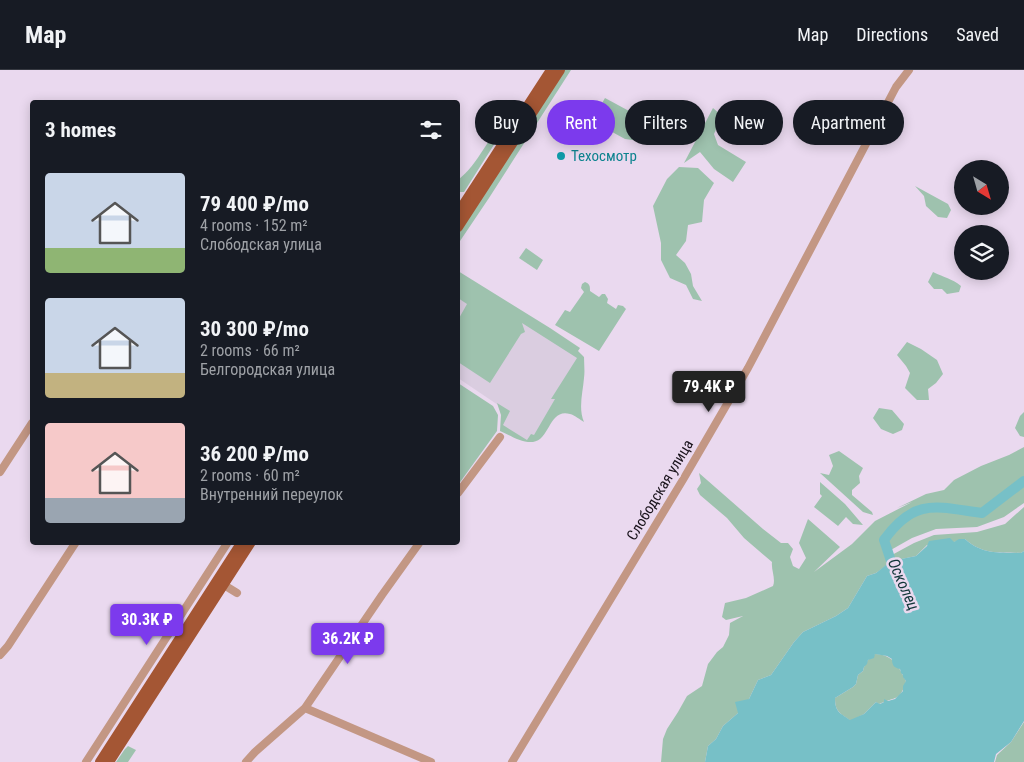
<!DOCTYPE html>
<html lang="en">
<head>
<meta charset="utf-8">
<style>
	:root { --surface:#171b24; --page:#20242c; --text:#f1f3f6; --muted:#9ea1a6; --line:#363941; --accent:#7c3aed }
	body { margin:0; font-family:"Roboto Condensed",sans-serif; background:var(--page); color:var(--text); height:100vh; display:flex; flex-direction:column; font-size:19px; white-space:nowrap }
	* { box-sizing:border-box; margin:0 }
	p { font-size:16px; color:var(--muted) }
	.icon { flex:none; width:28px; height:28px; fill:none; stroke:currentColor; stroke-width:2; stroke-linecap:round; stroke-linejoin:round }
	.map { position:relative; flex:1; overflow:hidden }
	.panel { position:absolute; left:30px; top:30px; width:430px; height:445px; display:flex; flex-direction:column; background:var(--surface); border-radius:5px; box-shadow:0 2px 12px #0003 }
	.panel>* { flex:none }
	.top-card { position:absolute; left:475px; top:30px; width:474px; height:45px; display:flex; gap:10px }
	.needle { width:32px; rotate:143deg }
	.tools { position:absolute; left:954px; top:90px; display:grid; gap:10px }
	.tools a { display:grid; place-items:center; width:55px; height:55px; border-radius:50%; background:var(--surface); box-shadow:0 2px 12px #0003; font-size:25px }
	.price { position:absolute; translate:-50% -42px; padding:0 11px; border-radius:5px; background:var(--accent); color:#fff; font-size:16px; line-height:32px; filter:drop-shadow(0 1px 2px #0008) }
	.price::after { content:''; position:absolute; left:50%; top:30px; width:15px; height:11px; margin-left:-8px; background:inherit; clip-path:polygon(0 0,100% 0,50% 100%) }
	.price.current { background:#222; color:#fff }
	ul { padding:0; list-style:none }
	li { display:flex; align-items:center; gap:15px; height:125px; padding:0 15px }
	li span { display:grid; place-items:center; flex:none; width:140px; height:100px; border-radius:5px; color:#555 }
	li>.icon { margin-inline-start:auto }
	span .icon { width:60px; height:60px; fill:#fffc; stroke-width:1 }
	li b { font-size:21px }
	h2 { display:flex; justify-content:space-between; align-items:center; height:60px; padding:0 15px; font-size:21px }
	.tag { padding:0 18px; border-radius:22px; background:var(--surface); box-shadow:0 2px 12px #0003; font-size:18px; line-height:45px }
	.tag.current { background:var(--accent); color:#fff }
	header { display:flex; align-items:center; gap:30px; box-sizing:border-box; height:70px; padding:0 25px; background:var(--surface); border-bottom:1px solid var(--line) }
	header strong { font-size:24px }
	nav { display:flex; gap:28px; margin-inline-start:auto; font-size:18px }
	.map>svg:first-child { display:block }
</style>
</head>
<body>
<header>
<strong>Map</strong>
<nav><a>Map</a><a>Directions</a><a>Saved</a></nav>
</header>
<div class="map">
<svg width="1024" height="692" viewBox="0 0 1024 692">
	<rect width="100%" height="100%" fill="#ead9ef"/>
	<path fill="#dacde0" d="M458,209L583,286L532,369L524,371L501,356V337L458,308Z"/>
	<path fill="#9ec2ae" d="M564,0H571L489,128L458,174V163Z
		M605,28L655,55L653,61L640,71L625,69L603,57L597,42Z
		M713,38L722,46L714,64L718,75L746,92L733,112L714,99L700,82L684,93Z
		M507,50L509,51L464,122H458V110C468,102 476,91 483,80C490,71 496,54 507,50Z
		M679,97L698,98L714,113L704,130L702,152L688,155L686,171L676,185L685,193L691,204L693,216L702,231L693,229L686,215L670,208L661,190V173L653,136L667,109Z
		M915,116L948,134L951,140L947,148L938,147L926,136L924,126Z
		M526,178L543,190L537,200L519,188Z
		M458,201L550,258L580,278L578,281L584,287C584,294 585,301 584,308C583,322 578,338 584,352C580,350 575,345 570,344C549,338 550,370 533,372C521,373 510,365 500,361L501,345L497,333L510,341L503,355L527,370L531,364L534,365L555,329H551L577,288L522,253L525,262L521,264L490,313L458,292V250L467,234L458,228Z
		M933,202C945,208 951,208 961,216L959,222L947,224L942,219H934L928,212Z
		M585,212C590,214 590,216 590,221L599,227L602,224H605L608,229L607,233L616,239L618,235L623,236L626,239L599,281L555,255L565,240L570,242L584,222L581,218L582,214Z
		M907,272L921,279L937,290L943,304L936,313L928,319L929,330H917L905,318L910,303L906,296L897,285Z
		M458,313L493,336L498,345L497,361L458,415V382L459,380L458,378Z
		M879,338L892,340L904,354L902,360L893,364L881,359L873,348Z
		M1024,342V367L1020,366L1015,358L1020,346Z
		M1024,377V409L982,443C947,437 926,428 896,454C891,458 887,465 884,470L885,479L887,478L891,492L876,503L867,506L848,538L836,546L803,562L794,572L771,605L758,610L749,629L738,643L723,656L716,669L708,676L705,692H661L663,669L667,659L678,642L687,626L702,616L708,594L717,582L723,577L729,565L730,553L743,546L726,550L722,547L725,533L746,528L773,516C776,509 771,500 772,492L744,468L727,448L700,425L697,419L701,413L699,403L763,459L781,473H788L793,479L790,487L793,496L799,499L806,488L799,473L808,449L840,477L814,502L852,474L875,451L912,432L897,438L926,424L944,420L954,410L981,396L1009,385Z
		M839,381L863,398L859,406L860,413L852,420V425L872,442L873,445L863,442L820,403L829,405L833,396L829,385Z
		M820,412L845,434L863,455L853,454L846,447L838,456L814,437L822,426L820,424Z
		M1024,414V433L1004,447L977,457L936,459L912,468L889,481L885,470L896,456L916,442L931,439L952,440L983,446Z
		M1024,437V481L1021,483C998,482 983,485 965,469L954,472L927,475L916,486L892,491L890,486L914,473L934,465L977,462L1005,454Z
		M875,584C894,585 898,596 906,611C900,632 896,626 879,634L876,632L864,644L851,651C840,643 835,642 835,628L853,617L856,614L858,605L863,601L864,597L868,590Z
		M1024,652V692H995L997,685L1011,672Z
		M128,676L136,680L128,692H116L125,679Z"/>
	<path fill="#77c0c7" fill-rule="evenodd" d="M950,468L954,472L959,469H965C983,485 998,482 1021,483L1024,481V651L1011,672L996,684L994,692H705L708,676L716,669L723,656L738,643L735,632L749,629L758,610L771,605L794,572L803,562L836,546L848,538L867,506L876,503L891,491L916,486L927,476L929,471ZM875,584L887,586L892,589C892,595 894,598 900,599L901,603L903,605V607L906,611L903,616V621L895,629L888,631L884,629V632L880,634L876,632L864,644L850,650C840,643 835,642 835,628L853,617L856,614L858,605L863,601L864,597L867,594L868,590L874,588Z"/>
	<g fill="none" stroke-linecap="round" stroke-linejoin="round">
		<path stroke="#77c0c7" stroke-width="10" d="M897,503L891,491L884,470C915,427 937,437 982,443L1024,411"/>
		<path stroke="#c39784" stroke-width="8" d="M0,402L32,353
			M458,423L500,367
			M224,515L237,523
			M0,585L8,576L76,472
			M305,638L431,692
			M86,692L228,472
			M246,692L255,682L305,638L382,525L420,472
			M512,692L684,408L748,298L896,17L909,0"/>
		<path stroke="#a45634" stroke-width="10" d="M458,143L551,0
			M458,157L560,0
			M100,692L242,472
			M109,692L251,472"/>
	</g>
	<circle fill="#0f9aa8" stroke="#ead9ef" stroke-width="2" cx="561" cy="86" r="5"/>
	<g text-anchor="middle" stroke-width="5" stroke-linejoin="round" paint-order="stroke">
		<g font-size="15" fill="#0d838f" stroke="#ead9ef" text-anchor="start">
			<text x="571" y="91">Техосмотр</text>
		</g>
		<g font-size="15" fill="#19131b" stroke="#ead9ef">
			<text transform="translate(660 420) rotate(-59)" y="5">Слободская улица</text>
		</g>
		<g font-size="16" font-style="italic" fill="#113639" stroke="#ead9ef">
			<text transform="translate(904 514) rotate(66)" y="6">Осколец</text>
		</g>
	</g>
</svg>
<div class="tools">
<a><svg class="needle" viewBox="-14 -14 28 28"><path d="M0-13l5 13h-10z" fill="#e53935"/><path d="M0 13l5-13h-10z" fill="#9ea1a6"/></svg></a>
<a><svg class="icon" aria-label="layers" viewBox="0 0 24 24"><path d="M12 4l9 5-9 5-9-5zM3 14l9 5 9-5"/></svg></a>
</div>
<b class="price current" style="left:709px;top:343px">79.4K ₽</b>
<b class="price" style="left:147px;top:576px">30.3K ₽</b>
<b class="price" style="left:348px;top:595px">36.2K ₽</b>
<div class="top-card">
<a class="tag">Buy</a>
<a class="tag current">Rent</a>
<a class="tag">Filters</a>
<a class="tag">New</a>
<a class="tag">Apartment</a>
</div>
<section class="panel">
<h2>3 homes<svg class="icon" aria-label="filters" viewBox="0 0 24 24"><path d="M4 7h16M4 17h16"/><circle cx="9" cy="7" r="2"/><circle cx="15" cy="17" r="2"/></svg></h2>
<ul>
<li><span style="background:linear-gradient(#c9d6e8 75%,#8fb573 0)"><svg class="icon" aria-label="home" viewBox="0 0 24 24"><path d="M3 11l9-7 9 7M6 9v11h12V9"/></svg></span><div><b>79 400 ₽/mo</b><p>4 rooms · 152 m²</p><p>Слободская улица</p></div></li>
<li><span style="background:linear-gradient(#c9d6e8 75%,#c2b280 0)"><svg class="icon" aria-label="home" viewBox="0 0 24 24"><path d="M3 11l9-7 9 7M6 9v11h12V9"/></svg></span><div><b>30 300 ₽/mo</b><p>2 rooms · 66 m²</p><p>Белгородская улица</p></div></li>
<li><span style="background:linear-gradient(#f6c9c9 75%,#9aa5b1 0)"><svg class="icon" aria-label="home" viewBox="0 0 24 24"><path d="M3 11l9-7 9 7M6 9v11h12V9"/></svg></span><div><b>36 200 ₽/mo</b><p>2 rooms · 60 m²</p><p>Внутренний переулок</p></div></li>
</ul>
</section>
</div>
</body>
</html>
